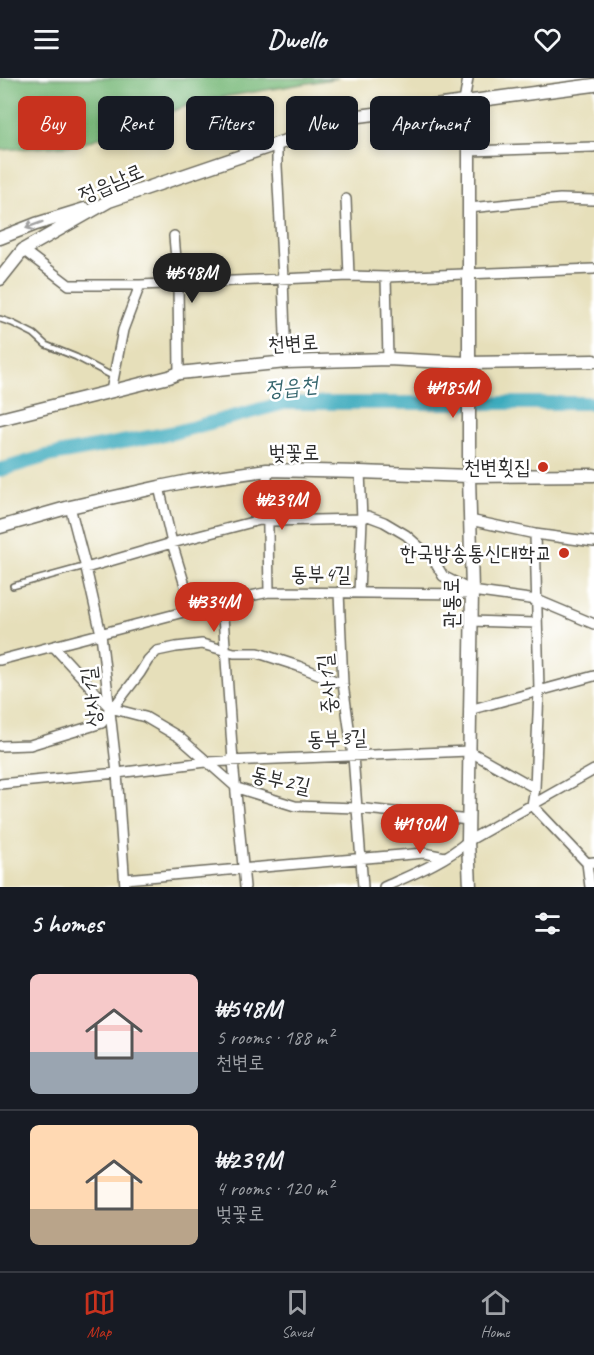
<!DOCTYPE html>
<html lang="en">
<head>
<meta charset="utf-8">
<style>
	:root { --surface:#171b24; --page:#242831; --text:#f1f3f6; --muted:#9ea1a6; --line:#363941; --accent:#c8321e }
	body { margin:0; font-family:Caveat,"Poor Story",sans-serif; background:var(--page); color:var(--text); height:100vh; display:flex; flex-direction:column; font-size:22px; white-space:nowrap }
	* { box-sizing:border-box; margin:0 }
	p { font-size:20px; color:var(--muted) }
	.icon { flex:none; width:33px; height:33px; fill:none; stroke:currentColor; stroke-width:2; stroke-linecap:round; stroke-linejoin:round }
	.map { position:relative; height:809px; overflow:hidden }
	.panel { display:flex; flex-direction:column; background:var(--surface); flex:1 }
	.panel>* { flex:none }
	.hud { position:absolute; left:18px; top:18px; width:558px; height:54px; display:flex; gap:12px }
	.price { position:absolute; translate:-50% -51px; padding:0 14px; border-radius:21px; background:var(--accent); color:#fff; font-size:20px; line-height:39px; filter:drop-shadow(0 2px 3px #0008) }
	.price::after { content:''; position:absolute; left:50%; top:36px; width:18px; height:14px; margin-left:-9px; background:inherit; clip-path:polygon(0 0,100% 0,50% 100%) }
	.price.on { background:#222; color:#fff }
	ul { padding:0; list-style:none }
	li { display:flex; align-items:center; gap:18px; height:150px; padding:0 30px }
	li+li { border-top:2px solid var(--line) }
	li span { display:grid; place-items:center; flex:none; width:168px; height:120px; border-radius:9px; color:#555 }
	li>.icon { margin-inline-start:auto }
	span .icon { width:72px; height:72px; fill:#fffc; stroke-width:1 }
	li b { font-size:26px }
	h2 { display:flex; justify-content:space-between; align-items:center; height:72px; padding:0 30px; font-size:26px }
	.pill { padding:0 21px; border-radius:9px; background:var(--surface); box-shadow:0 3px 9px #0003; font-size:21px; line-height:54px }
	.pill.on { background:var(--accent); color:#fff }
	header { display:flex; justify-content:space-between; align-items:center; height:78px; padding:0 30px; background:var(--surface); font-size:27px; font-weight:800 }
	.dock { display:flex; justify-content:space-around; align-items:center; height:84px; border-top:2px solid var(--line); background:var(--surface); font-size:16px; color:var(--muted) }
	.dock a { display:grid; justify-items:center; gap:3px }
	.dock .on { color:var(--accent) }
	.map>svg:first-child { display:block }
</style>
</head>
<body>
<header><svg class="icon" aria-label="menu" viewBox="0 0 24 24"><path d="M4 6h16M4 12h16M4 18h16"/></svg>Dwello<svg class="icon" aria-label="heart" viewBox="0 0 24 24"><path d="M12 20l-8-8c-3-5 5-10 8-4 3-6 11-1 8 4z"/></svg></header>
<div class="map">
<svg width="594" height="809" viewBox="0 0 594 809">
	<rect width="100%" height="100%" fill="#fff"/>
	<filter id="ink" filterUnits="userSpaceOnUse"><feTurbulence type="fractalNoise" baseFrequency=".0167" numOctaves="2"/><feDisplacementMap in="SourceGraphic" scale="12" xChannelSelector="R" yChannelSelector="G"/><feConvolveMatrix kernelMatrix="1 2 1 2 8 2 1 2 1" color-interpolation-filters="sRGB"/></filter>
	<filter id="wash" filterUnits="userSpaceOnUse"><feTurbulence type="fractalNoise" baseFrequency=".008" numOctaves="4" result="noise"/><feDisplacementMap in="SourceGraphic" scale="24" xChannelSelector="R" yChannelSelector="G"/><feGaussianBlur stdDeviation="1.35" result="paint"/><feColorMatrix in="noise" values="0 0 0 0 0 0 0 0 0 0 0 0 0 0 0 0 0 1.4 0 .05"/><feComposite in="paint" operator="in"/></filter>
	<g filter="url(#wash)">
		<rect width="100%" height="100%" fill="#e6dfba"/>
		<path fill="#7aba7c" stroke="#527254" stroke-width="1.5" d="M0,0H338L200,23L79,67L0,72Z"/>
		<g fill="none" stroke-linecap="round" stroke-linejoin="round">
			<path stroke="#3eabbd" stroke-width="14" d="M0,392L47,378L176,354L284,325H594"/>
		</g>
	</g>
	<g filter="url(#ink)">
		<g fill="none" stroke-linecap="round" stroke-linejoin="round">
			<g stroke="#6c6a5d" stroke-width="8">
				<path id="service" d="M0,241L12,245L34,256L46,267L76,279L114,299
					M13,508L86,488"/>
			</g>
			<g stroke="#6c6a5d" stroke-width="12">
				<path id="minor" d="M464,24L468,0
					M277,67V88L283,201L286,284
					M469,73L594,69
					M346,121L349,198
					M469,130L560,121L594,122
					M174,158L178,204L179,295
					M23,172L69,207H140L349,198L386,199L594,191
					M386,199L388,281
					M111,313L123,252L140,207
					M267,392L269,514
					M360,394L362,441L368,438L384,444L406,457L433,481L443,498L472,513L537,522L594,546
					M159,409L172,465L187,514L191,533
					M70,429L86,490L101,556L117,695L125,809
					M470,442L535,456L594,464
					M86,490L172,465L260,442L269,443L362,441L359,515
					M339,514L343,606L353,678L363,809
					M222,524L233,683L245,809
					M471,543L537,545
					M54,569L110,630
					M0,582L222,524L269,514L471,516
					M110,630L145,639L179,659L237,710L295,728L357,730L469,742
					M469,632L594,598
					M0,668L30,667L102,645L110,630L117,625L140,595L148,582L157,573L176,569L202,566L234,575H258L298,588L343,606
					M0,706L117,695L206,684L469,673L535,710L532,727L587,785L594,784
					M535,710L539,612L535,456
					M587,785L590,809
					M125,801L424,775L445,779
					M384,809C413,796 444,784 468,763L594,692"/>
			</g>
			<g stroke="#6c6a5d" stroke-width="15">
				<path id="tertiary" d="M464,24L469,73V398L472,513L468,763L470,809
					M0,160L36,146L85,131
					M0,201L23,172L109,123L359,38L594,7
					M0,341L169,299L179,295L286,284L388,281L468,285L594,283
					M0,449L70,429L159,409L189,403L267,392L360,394L469,398L594,397"/>
			</g>
			<use href="#service" stroke="#fff" stroke-width="4.5"/>
			<use href="#minor" stroke="#fff" stroke-width="9"/>
			<use href="#tertiary" stroke="#fff" stroke-width="12"/>
		</g>
		<defs><path id="oneway-shaft" d="M-6 0H5M1.5-3L5.5 0L1.5 3" fill="none" stroke-width="1.6" stroke-linecap="round" stroke-linejoin="round" transform="scale(1.5)"/></defs>
		<use stroke="#a0a0a0" href="#oneway-shaft" transform="translate(34 147) rotate(160)"/>
	</g>
	<g fill="#c8321e" stroke="#fff" stroke-width="2">
		<circle cx="543" cy="389" r="6"/>
		<circle cx="564" cy="475" r="6"/>
	</g>
	<g text-anchor="middle" stroke-width="5" stroke-linejoin="round" paint-order="stroke">
		<g font-size="21" fill="#2b2b2b" stroke="#fff">
			<text transform="translate(111 105) rotate(-23)" y="7">정읍남로</text>
			<text transform="translate(293 265) rotate(-3)" y="7">천변로</text>
			<text x="294" y="381">벚꽃로</text>
			<text x="321" y="503">동부4길</text>
			<text transform="translate(451 525) rotate(-90)" y="7">관통로</text>
			<text transform="translate(327 606) rotate(-95)" y="7">중사1길</text>
			<text transform="translate(91 619) rotate(-96)" y="7">상사1길</text>
			<text transform="translate(337 660) rotate(-2)" y="7">동부3길</text>
			<text transform="translate(281 702) rotate(13)" y="7">동부2길</text>
		</g>
		<g font-size="21" fill="#2b2b2b" stroke="#fff" text-anchor="end">
			<text x="531" y="396">천변횟집</text>
			<text x="552" y="482">한국방송통신대학교</text>
		</g>
		<g font-size="22" font-style="italic" fill="#34656d" stroke="#fff">
			<text transform="translate(291 308) rotate(-6)" y="8">정읍천</text>
		</g>
	</g>
</svg>
<b class="price on" style="left:192px;top:226px">₩548M</b>
<b class="price" style="left:453px;top:341px">₩185M</b>
<b class="price" style="left:282px;top:453px">₩239M</b>
<b class="price" style="left:214px;top:555px">₩334M</b>
<b class="price" style="left:420px;top:777px">₩190M</b>
<div class="hud">
<a class="pill on">Buy</a>
<a class="pill">Rent</a>
<a class="pill">Filters</a>
<a class="pill">New</a>
<a class="pill">Apartment</a>
</div>
</div>
<section class="panel">
<h2>5 homes<svg class="icon" aria-label="filters" viewBox="0 0 24 24"><path d="M4 7h16M4 17h16"/><circle cx="9" cy="7" r="2"/><circle cx="15" cy="17" r="2"/></svg></h2>
<ul>
<li><span style="background:linear-gradient(#f6c9c9 65%,#9aa5b1 0)"><svg class="icon" aria-label="home" viewBox="0 0 24 24"><path d="M3 11l9-7 9 7M6 9v11h12V9"/></svg></span><div><b>₩548M</b><p>5 rooms · 188 m²</p><p>천변로</p></div></li>
<li><span style="background:linear-gradient(#ffd9b3 70%,#b9a48a 0)"><svg class="icon" aria-label="home" viewBox="0 0 24 24"><path d="M3 11l9-7 9 7M6 9v11h12V9"/></svg></span><div><b>₩239M</b><p>4 rooms · 120 m²</p><p>벚꽃로</p></div></li>
</ul>
</section>
<nav class="dock">
<a class="on"><svg class="icon" aria-label="map" viewBox="0 0 24 24"><path d="M3 6l6-2 6 2 6-2v14l-6 2-6-2-6 2zM9 4v14M15 6v14"/></svg>Map</a>
<a><svg class="icon" aria-label="saved" viewBox="0 0 24 24"><path d="M7 4h10v16l-5-4-5 4z"/></svg>Saved</a>
<a><svg class="icon" aria-label="home" viewBox="0 0 24 24"><path d="M3 11l9-7 9 7M6 9v11h12V9"/></svg>Home</a>
</nav>
</body>
</html>
